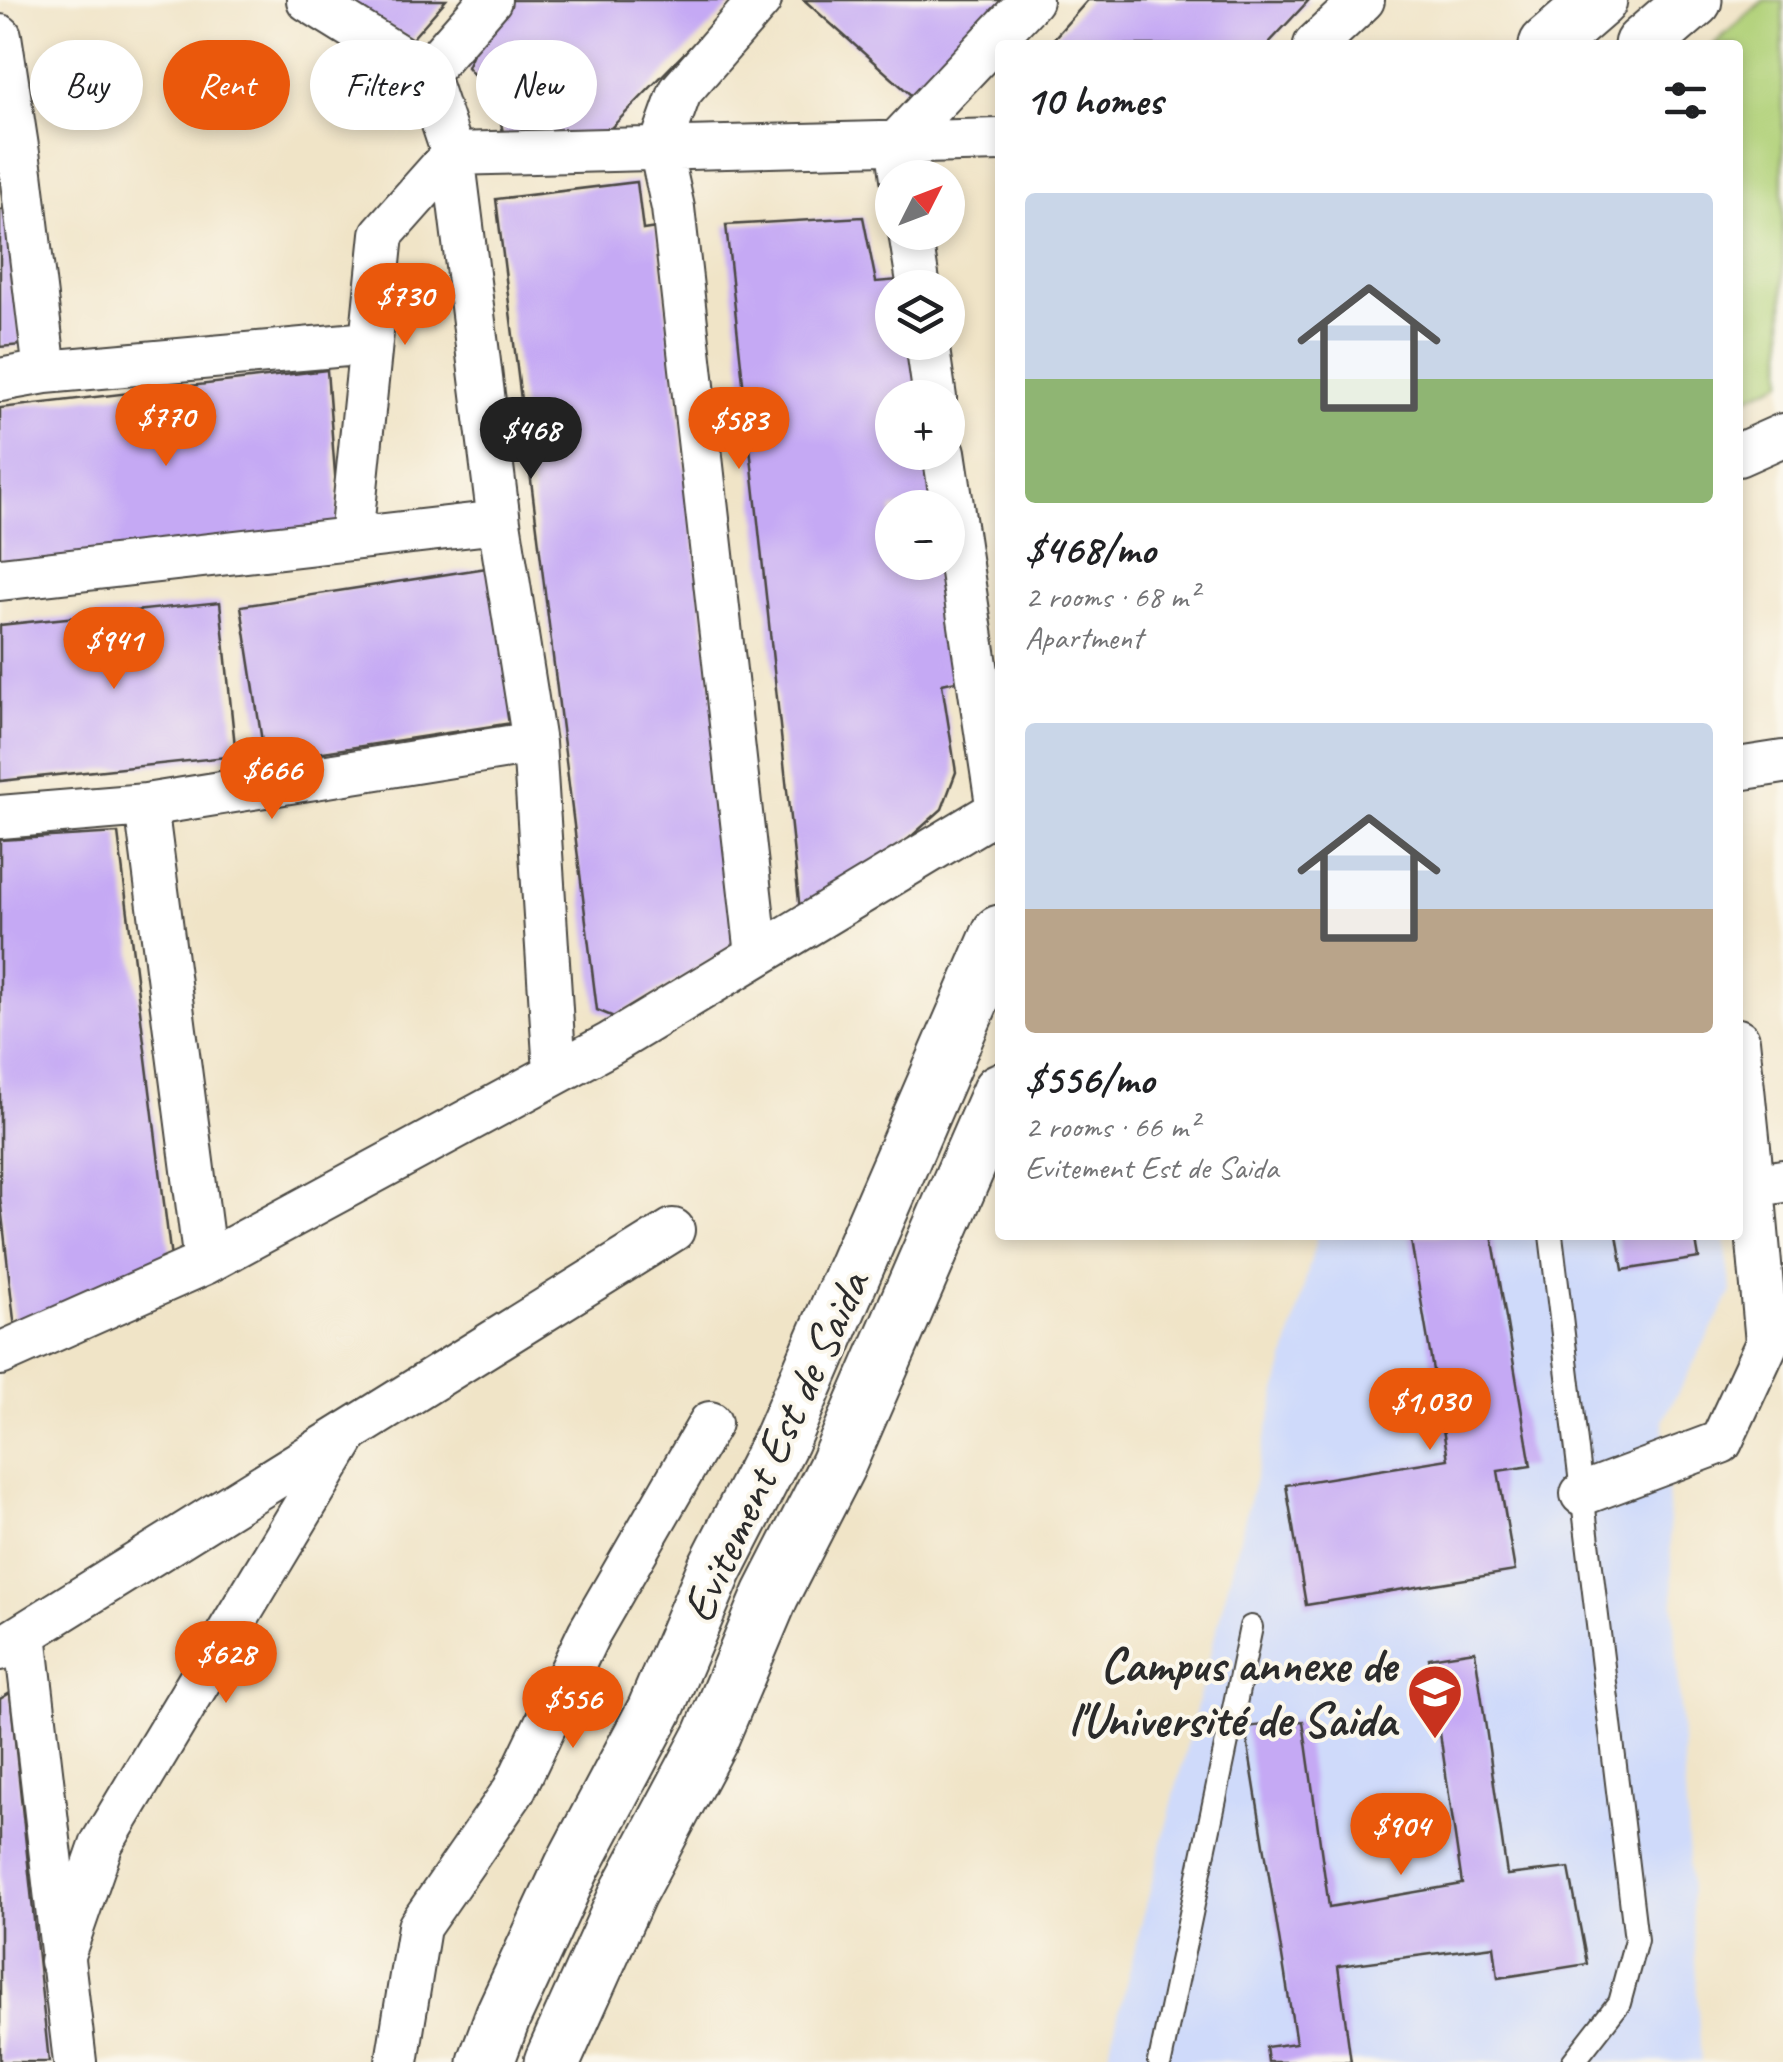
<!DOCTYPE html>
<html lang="en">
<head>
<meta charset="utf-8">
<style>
	:root { --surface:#fff; --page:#f6f6f6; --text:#202124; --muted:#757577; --accent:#ea580c }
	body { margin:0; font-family:Caveat,sans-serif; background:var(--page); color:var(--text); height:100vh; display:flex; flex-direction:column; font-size:38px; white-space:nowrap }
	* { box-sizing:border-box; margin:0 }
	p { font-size:32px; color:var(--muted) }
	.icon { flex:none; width:55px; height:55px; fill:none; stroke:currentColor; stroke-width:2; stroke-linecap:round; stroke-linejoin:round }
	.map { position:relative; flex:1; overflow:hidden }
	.panel { position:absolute; left:995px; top:40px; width:748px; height:1200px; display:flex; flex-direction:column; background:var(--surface); border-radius:10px; box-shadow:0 5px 15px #0003 }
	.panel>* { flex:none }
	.hud { position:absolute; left:30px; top:40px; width:815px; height:90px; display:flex; gap:20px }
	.needle { width:65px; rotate:48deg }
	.buttons { position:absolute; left:875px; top:160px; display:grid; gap:20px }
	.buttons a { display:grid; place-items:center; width:90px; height:90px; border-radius:50%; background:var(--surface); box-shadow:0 5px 15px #0003; font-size:50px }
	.price { position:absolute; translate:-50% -85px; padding:0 22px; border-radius:35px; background:var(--accent); color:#fff; font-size:32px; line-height:65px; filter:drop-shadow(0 2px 5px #0008) }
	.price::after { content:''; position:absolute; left:50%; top:60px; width:30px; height:22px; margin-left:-15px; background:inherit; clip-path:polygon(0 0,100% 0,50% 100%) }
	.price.current { background:#222; color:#fff }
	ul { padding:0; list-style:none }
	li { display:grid; align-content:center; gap:20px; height:530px; padding:0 30px }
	li span { display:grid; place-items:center; height:310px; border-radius:10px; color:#555 }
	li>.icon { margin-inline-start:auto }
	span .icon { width:180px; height:180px; fill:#fffc; stroke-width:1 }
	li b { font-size:42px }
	h2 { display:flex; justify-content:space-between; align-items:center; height:120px; padding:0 30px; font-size:42px }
	.pill { padding:0 35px; border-radius:45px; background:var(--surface); box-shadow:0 5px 15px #0003; font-size:35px; line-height:90px }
	.pill.current { background:var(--accent); color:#fff }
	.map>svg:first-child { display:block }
</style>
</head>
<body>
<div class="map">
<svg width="1783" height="2062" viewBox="0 0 1783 2062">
	<rect width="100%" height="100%" fill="#fbf7ec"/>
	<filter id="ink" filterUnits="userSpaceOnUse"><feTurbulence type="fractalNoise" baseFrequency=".01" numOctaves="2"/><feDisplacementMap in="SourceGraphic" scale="20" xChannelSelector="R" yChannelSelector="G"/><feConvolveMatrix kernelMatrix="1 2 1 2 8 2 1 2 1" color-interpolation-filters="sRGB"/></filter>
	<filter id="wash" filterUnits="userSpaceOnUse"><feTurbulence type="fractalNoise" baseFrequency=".0048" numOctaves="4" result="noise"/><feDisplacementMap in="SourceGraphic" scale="40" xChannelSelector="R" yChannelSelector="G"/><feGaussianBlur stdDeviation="2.25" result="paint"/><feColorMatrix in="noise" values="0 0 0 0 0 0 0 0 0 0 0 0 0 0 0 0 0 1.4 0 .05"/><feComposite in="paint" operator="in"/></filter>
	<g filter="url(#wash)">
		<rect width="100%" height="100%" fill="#f0e4c7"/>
		<path fill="#cfdafa" d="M1317,1235H1724L1732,1292L1663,1420L1701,2062H1106Z"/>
		<path fill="#b1d179" stroke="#6e7e52" stroke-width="2.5" d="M1764,0H1783V381L1738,402V45H1713Z"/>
		<g id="blocks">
			<path fill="#c5a9f4" d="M344,0H446L411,40Z
				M512,0H736L604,135L504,137L496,100L467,67L481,35Z
				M804,0H1014L921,104Z
				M1088,0H1309L1267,45H1048Z
				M637,182L643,230L656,228L743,941L614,1017L597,1010L496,199Z
				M10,209L21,345L0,347V210Z
				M863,217L876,282L911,279L913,288H892V342H920L927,398H892V452H935L942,508H892V562H949L965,679L942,684L956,772L942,809L875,869L800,911L726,225Z
				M327,370L339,526L0,568V408Z
				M493,567L518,722L265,761L241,606Z
				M220,602L236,756L0,781V625Z
				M118,833L171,1259L15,1329L0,1197V840Z
				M1410,1235H1492L1531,1466L1498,1471L1515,1571L1306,1605L1286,1485L1448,1459Z
				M1617,1235H1695L1699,1258L1623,1270Z
				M1475,1651L1507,1875L1569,1868L1587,1964L1498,1978L1494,1946L1338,1966L1351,2062H1268L1266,2047L1296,2043L1245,1727L1303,1721L1329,1907L1462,1884L1429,1658Z
				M10,1693L49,2062H0V1699Z"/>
		</g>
	</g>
	<g filter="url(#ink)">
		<use href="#blocks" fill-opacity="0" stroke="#494742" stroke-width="2.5"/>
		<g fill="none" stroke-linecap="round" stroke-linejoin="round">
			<g stroke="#494742" stroke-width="26">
				<path id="service" d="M1551,1235L1636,1940L1619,2003L1573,2062
					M1160,2062L1251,1627"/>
			</g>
			<g stroke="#494742" stroke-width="46">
				<path id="minor" d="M308,0L426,73L453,154L499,522L534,743L555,1072
					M0,36L21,173L45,372
					M1315,45L1363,0
					M426,73L490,0
					M902,178L897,142L1031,0
					M910,232L919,288
					M927,342L935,398
					M0,380L45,372L369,343
					M944,452L998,811
					M1738,455L1783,435
					M351,538L382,234L453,154L1000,140
					M0,579L499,522
					M1738,769L1783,762
					M146,805L205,1263
					M0,817L146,805L534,743
					M757,955L673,208L660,148L680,92L760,0
					M1738,1040L1753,1186L1783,1181
					M0,1354L205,1263L610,1044L1000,809
					M1582,1494L1721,1442L1767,1343L1753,1186
					M25,1634L75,2062
					M0,1649L673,1230
					M61,1961L102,1843L344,1440
					M397,2062L419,1927L514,1790L589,1633L710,1423"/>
			</g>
			<g stroke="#494742" stroke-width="59">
				<path id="primary" d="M1547,45L1599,0
					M1642,45L1694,0
					M486,2062L503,2016L573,1865L655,1710L715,1569L781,1440L1000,933
					M552,2062L628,1893L711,1737L771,1595L837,1466L1000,1091"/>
			</g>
			<use href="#service" stroke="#fff" stroke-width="22"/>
			<use href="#minor" stroke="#fff" stroke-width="42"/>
			<use href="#primary" stroke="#fff" stroke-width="55"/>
		</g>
	</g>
	<defs>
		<g id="university-pin" transform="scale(2.875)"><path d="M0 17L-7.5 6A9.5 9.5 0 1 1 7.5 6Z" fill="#c8321e" stroke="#fbf7ec"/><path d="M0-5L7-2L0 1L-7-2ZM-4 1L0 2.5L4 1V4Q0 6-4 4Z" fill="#fff"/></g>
	</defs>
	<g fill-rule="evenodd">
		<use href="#university-pin" x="1435" y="1692"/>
	</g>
	<g text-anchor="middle" stroke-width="8" stroke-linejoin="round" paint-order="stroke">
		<g font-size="48" fill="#2b2b2b" stroke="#fbf7ec">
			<text transform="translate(774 1446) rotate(-65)" y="17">Evitement Est de Saida</text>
		</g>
		<g font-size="48" font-weight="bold" fill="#2b2b2b" stroke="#fbf7ec" text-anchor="end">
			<text x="1396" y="1681">Campus annexe de<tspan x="1396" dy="55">l'Université de Saida</tspan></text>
		</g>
	</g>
</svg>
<div class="buttons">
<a><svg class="needle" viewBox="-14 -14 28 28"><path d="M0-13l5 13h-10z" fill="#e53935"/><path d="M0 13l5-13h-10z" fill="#757577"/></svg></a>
<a><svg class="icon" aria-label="layers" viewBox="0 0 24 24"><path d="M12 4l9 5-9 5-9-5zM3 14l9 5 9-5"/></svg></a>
<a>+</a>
<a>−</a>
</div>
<b class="price" style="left:405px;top:348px">$730</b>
<b class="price" style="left:166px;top:469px">$770</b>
<b class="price" style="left:739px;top:472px">$583</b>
<b class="price current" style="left:531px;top:482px">$468</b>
<b class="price" style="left:114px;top:692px">$941</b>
<b class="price" style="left:272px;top:822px">$666</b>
<b class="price" style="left:1430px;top:1453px">$1,030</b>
<b class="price" style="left:226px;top:1706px">$628</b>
<b class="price" style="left:573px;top:1751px">$556</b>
<b class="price" style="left:1401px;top:1878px">$904</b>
<div class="hud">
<a class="pill">Buy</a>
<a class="pill current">Rent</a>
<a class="pill">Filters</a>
<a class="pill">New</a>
</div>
<section class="panel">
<h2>10 homes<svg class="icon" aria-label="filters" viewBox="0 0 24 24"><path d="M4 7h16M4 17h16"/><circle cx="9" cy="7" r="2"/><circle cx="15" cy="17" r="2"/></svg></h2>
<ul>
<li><span style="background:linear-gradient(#c9d6e8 60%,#8fb573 0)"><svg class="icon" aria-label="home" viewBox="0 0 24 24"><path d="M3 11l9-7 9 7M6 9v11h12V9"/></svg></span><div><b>$468/mo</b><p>2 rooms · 68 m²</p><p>Apartment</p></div></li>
<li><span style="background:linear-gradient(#c9d6e8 60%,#b9a48a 0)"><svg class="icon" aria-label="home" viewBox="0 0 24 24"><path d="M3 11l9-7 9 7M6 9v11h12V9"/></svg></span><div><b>$556/mo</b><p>2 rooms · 66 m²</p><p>Evitement Est de Saida</p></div></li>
</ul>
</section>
</div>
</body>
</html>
